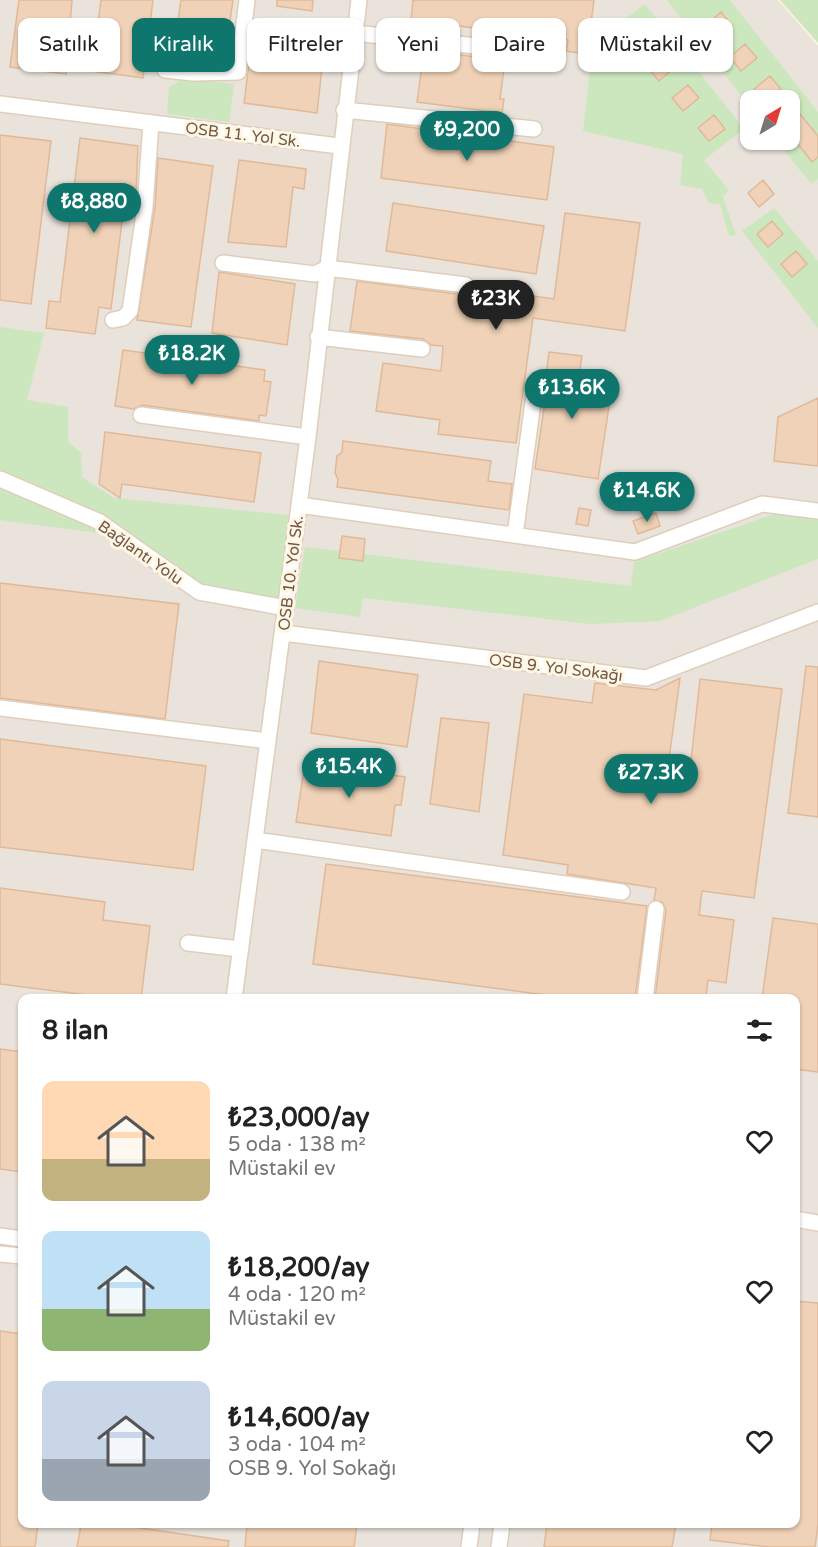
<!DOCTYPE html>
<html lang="tr">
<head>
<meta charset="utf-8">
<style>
	:root { --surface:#fff; --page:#f6f6f6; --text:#222; --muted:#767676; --accent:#0f766e }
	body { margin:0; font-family:"Varela Round",sans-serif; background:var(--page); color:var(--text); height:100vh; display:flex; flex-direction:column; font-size:22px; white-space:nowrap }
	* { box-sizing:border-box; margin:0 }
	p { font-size:20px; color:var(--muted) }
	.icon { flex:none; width:33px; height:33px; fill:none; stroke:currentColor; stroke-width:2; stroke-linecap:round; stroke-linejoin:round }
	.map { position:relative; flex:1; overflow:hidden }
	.panel { position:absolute; left:18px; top:994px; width:782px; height:534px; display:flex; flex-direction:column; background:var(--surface); border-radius:12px; box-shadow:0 2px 4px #0004 }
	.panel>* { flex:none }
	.top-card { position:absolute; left:18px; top:18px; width:783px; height:54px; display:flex; gap:12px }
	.needle { width:39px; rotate:38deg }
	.tools { position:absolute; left:740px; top:90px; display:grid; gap:12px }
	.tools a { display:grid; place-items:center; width:60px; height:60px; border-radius:12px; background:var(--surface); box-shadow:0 2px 4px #0004; font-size:30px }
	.price { position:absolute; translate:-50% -51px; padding:0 14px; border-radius:21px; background:var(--accent); color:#fff; font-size:20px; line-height:39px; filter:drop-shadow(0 2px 3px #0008) }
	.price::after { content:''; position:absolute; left:50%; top:36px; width:18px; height:14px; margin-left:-9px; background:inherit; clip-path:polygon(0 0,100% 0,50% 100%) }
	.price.active { background:#222; color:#fff }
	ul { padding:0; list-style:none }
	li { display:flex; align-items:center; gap:18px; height:150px; padding:0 24px }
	li span { display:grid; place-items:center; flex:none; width:168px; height:120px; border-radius:12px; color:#555 }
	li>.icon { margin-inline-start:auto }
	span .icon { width:72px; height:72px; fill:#fffc; stroke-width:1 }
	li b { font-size:26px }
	h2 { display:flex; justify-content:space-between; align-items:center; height:72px; padding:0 24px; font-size:26px }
	.chip { padding:0 21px; border-radius:12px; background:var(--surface); box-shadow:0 2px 4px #0004; font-size:21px; line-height:54px }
	.chip.active { background:var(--accent); color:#fff }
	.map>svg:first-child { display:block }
</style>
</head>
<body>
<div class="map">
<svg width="818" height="1547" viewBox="0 0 818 1547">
	<rect width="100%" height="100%" fill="#fbf2df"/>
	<path fill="#e9e3db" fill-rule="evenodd" d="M0,0H778L818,46V1547H0ZM750,100H789V140H750ZM22,999H795V1524H22Z"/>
	<path fill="#cce7be" d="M667,0H730L818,112V179L811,184L776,140H789V100H750V107Z
		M780,0H818V43Z
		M645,4L744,129L704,160L729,190L723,197L736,235L729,236L720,204L709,203L702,189L680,185L683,154L583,131L592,52L606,54L609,40L605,35Z
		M184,78L234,84L229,122L167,114L169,87Z
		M774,208L818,261V328L742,231Z
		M0,327L44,333L27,400L68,407V441L81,453L82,477L114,498L289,515L277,614L198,601L98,533L0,520Z
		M777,513L818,520V559L660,621L591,624L363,598L360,617L295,608L305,547L631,586L634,562Z"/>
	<path fill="#efd2b7" stroke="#e1b998" stroke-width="1.5" d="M19,0H72L66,74L10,67Z
		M101,0H153L143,78L92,71Z
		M181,0H233L224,63L172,61Z
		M277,0H313L312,11L277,6Z
		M413,0H594L587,54L566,51L568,40L411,20Z
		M721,12L732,26L716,39L705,26Z
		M639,22L651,35L635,48L624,35Z
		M253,33L325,40L317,113L244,103Z
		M745,44L757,58L741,71L730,57Z
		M424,50L505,61L500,99H504L502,113L417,102Z
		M663,54L674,68L659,81L647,67Z
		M770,76L781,89L764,100L754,89Z
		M688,85L699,98L683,111L672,98Z
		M795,108L818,136V157L812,162L789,133V113Z
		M714,115L725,129L709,141L698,128Z
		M387,124L554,147L547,200L381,178Z
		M0,135L51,141L31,304L0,300Z
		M80,138L138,146L136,191L126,190L111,309L99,307L95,334L46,328L49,301L60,302Z
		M158,158L213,166L191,327L137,320L155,208Z
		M239,160L306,169L304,189L293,187L286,247L228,242Z
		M763,180L774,194L759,207L748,193Z
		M393,203L544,226L536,274L386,251Z
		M565,213L640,223L625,331L533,318L516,443L438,434L440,420L376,411L383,363L441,371L443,346L431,345L423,339L350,331L357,281L465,295L482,292V289L554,299Z
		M772,221L783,234L768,247L757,234Z
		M796,251L807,264L792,277L781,264Z
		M219,272L295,284L287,345L212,333Z
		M123,350L265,370L264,381L271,382L266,416L259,415V421L142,405L134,409L115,406Z
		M549,352L582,356L578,382L612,387L598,479L535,469L549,375H546Z
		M818,398V466L774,461L778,417Z
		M105,432L261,453L254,502L122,484L120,498L99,484Z
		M343,441L491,461L488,481L512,484L509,510L337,487L338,479L335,473L337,456L342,452Z
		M579,508L591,510L588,526L576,524Z
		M656,513L660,526L638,534L633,521Z
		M342,536L365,539L363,561L339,558Z
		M0,583L179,604L165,719L0,698Z
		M319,661L418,675L407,747L311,733Z
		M806,666L818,667V817L788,813Z
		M680,678L669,759L691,761L700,679L782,689L754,898L702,891L699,915L734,920L726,983L708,980L706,996L689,995L688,999H655L666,910L662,902L654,900L656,888L567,874L568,865L503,855L524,694L592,703L595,683L656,690Z
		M441,718L489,723L479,812L430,804Z
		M0,739L206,766L193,870L0,847Z
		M305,763L405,777L401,805H395L391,836L296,822Z
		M326,864L647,906L635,999H576L313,964Z
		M0,888L105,902L103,920L150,926L141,999H119L0,984Z
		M773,918L818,924V1072L795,1069V999H762Z
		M0,1049L22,1052V1172L0,1169Z
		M795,1301L818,1303V1524L815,1547H769L710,1540L712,1524H795Z
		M0,1331L22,1334V1524H38L35,1547H0Z
		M81,1524H113L229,1541L228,1547H77Z
		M247,1524H357L354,1547H245Z
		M547,1524H676L672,1547H544Z"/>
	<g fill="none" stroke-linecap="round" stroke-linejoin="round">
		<g stroke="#decebb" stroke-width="18">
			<path id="minor" d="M354,33L542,53
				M165,70L193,73L238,72L247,0
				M0,104L339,146
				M344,110L534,129
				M223,263L315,274L327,268L466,285
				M113,320L123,318L130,311L145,207L151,123
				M318,337L422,349
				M141,415L308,437
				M0,479L100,522L199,592L286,608
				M299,505L635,552L762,504L818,511
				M515,535L534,395
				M283,633L646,678L818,612
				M0,708L268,741
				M255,840L622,892
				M188,943L240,949
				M234,999L308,437L359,0
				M645,999L656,909
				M795,1219L818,1223
				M0,1236L22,1239
				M0,1254L22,1256
				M469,1547L472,1524
				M499,1547L502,1524"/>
		</g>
		<use href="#minor" stroke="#fff" stroke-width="15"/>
	</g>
	<g text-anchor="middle" stroke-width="6" stroke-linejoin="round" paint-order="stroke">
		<g font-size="16" fill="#705948" stroke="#fff6e4">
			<text transform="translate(243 134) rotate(7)" y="6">OSB 11. Yol Sk.</text>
			<text transform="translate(141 552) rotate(35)" y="6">Bağlantı Yolu</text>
			<text transform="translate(290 573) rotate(-83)" y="6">OSB 10. Yol Sk.</text>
			<text transform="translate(556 667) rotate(7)" y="6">OSB 9. Yol Sokağı</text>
		</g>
	</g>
</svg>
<div class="tools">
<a><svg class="needle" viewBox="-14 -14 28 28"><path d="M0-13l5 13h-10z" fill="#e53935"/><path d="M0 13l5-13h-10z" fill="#767676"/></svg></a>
</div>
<b class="price" style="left:467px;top:162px">₺9,200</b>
<b class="price" style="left:94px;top:234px">₺8,880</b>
<b class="price active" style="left:496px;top:331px">₺23K</b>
<b class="price" style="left:192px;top:386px">₺18.2K</b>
<b class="price" style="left:572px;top:420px">₺13.6K</b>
<b class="price" style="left:647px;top:523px">₺14.6K</b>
<b class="price" style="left:349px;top:799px">₺15.4K</b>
<b class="price" style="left:651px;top:805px">₺27.3K</b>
<div class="top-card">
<a class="chip">Satılık</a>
<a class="chip active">Kiralık</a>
<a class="chip">Filtreler</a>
<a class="chip">Yeni</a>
<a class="chip">Daire</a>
<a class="chip">Müstakil ev</a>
</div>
<section class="panel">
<h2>8 ilan<svg class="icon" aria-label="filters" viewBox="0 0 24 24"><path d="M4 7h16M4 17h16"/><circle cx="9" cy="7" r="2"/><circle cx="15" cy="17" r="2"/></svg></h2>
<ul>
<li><span style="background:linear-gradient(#ffd9b3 65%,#c2b280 0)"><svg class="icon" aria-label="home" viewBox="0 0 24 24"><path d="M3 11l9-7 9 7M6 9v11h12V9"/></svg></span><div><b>₺23,000/ay</b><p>5 oda · 138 m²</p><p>Müstakil ev</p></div><svg class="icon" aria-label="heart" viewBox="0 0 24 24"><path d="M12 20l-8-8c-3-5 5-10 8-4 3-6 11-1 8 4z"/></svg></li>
<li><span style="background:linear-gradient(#bfe0f5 65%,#8fb573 0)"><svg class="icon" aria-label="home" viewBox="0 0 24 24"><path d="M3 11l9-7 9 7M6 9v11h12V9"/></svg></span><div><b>₺18,200/ay</b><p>4 oda · 120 m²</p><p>Müstakil ev</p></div><svg class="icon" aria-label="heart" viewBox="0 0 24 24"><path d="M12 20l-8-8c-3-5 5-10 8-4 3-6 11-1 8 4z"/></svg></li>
<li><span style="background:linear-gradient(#c9d6e8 65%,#9aa5b1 0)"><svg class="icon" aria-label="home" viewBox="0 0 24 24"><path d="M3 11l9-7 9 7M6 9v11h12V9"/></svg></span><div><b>₺14,600/ay</b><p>3 oda · 104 m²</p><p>OSB 9. Yol Sokağı</p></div><svg class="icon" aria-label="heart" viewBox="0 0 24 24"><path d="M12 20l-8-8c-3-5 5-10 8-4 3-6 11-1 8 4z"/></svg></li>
</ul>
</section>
</div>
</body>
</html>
